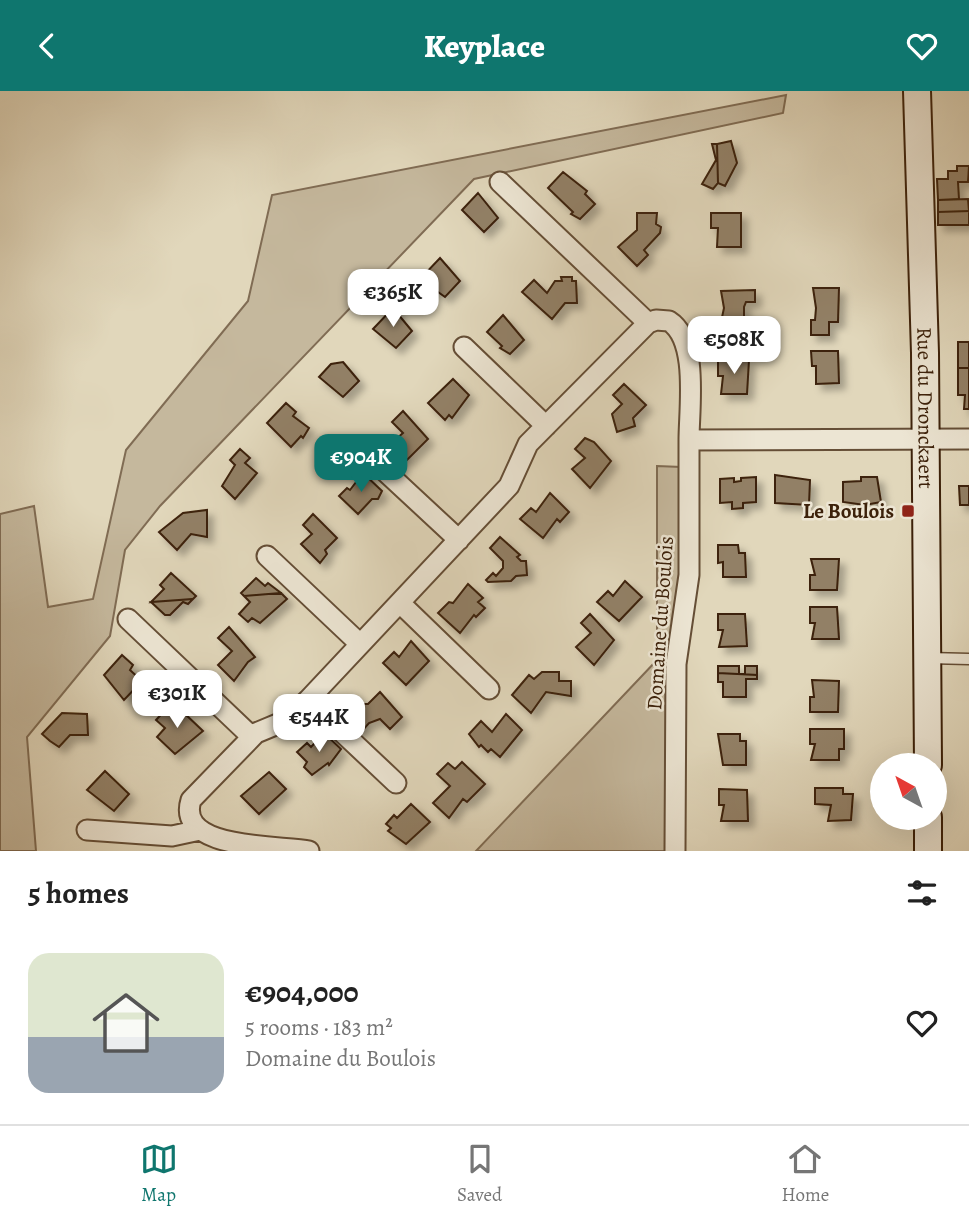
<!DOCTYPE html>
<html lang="en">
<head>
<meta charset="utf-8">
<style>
	:root { --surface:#fff; --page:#f6f6f6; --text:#222; --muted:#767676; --line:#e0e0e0; --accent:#0f766e }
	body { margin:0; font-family:Alegreya,serif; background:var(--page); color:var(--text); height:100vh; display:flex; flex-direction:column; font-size:26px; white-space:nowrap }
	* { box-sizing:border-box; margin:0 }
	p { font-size:23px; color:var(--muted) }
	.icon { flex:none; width:38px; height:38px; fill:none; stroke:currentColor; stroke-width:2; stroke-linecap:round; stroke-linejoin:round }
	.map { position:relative; height:760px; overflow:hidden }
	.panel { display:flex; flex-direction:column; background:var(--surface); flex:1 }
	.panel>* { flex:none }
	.needle { width:46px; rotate:320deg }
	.buttons { position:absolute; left:870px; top:662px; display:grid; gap:14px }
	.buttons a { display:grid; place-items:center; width:77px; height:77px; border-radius:50%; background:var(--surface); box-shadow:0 7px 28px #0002; font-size:35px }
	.price { position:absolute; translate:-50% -60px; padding:0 16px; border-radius:14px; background:#fff; color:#222; font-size:23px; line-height:46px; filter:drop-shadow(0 2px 4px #0008) }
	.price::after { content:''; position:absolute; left:50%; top:42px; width:21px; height:16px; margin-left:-10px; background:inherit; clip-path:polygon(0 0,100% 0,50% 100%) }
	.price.selected { background:var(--accent); color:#fff }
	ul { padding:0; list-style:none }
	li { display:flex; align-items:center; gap:21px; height:175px; padding:0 28px }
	li span { display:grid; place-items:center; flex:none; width:196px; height:140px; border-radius:21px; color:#555 }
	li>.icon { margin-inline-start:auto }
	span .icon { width:84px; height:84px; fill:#fffc; stroke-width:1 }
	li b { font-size:30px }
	h2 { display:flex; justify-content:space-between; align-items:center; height:84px; padding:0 28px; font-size:30px }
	header { display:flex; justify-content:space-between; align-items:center; height:91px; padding:0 28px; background:var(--accent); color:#fff; font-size:32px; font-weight:800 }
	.dock { display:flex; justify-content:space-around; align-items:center; height:98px; border-top:2px solid var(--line); background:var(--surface); font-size:19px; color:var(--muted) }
	.dock a { display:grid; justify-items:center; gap:4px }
	.dock .selected { color:var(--accent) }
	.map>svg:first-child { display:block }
</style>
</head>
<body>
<header><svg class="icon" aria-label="back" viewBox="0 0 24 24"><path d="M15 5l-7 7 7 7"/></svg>Keyplace<svg class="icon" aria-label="heart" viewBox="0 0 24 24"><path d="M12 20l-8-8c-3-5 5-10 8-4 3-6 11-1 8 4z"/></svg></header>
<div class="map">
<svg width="969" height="760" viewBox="0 0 969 760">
	<defs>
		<filter id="shadow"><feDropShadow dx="6" dy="6" stdDeviation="3.5" flood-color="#0004"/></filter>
	</defs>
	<rect width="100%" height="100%" fill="#e1d7bb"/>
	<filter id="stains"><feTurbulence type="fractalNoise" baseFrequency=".00286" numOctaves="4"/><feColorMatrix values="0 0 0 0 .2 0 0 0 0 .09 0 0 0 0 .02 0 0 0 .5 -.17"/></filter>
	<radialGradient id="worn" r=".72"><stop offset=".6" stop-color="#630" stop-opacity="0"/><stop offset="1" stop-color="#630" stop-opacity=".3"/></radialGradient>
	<path fill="#c5b89d" stroke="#806c54" stroke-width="2" d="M786,4L783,22L474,88L160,415L125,459L110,545L27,646L36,760H0V423L34,415L48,516L93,508L126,359L248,210L272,104Z
		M657,375L681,376V495L667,760H476L657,569Z"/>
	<path fill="#928066" stroke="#3c210a" stroke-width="2" filter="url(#shadow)" d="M731,50L737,72L725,95L718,92L717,53Z
		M712,53H717L718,92L713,98L702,93L716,69Z
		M957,75H969L968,91H958L959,108L938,109L937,88H948V80H957Z
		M563,81L587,100L585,103L595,113L580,128L571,123L573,121L548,97Z
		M478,102L498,127L484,141L462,119Z
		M968,108L969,120L938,121V109Z
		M969,120V134H938V121Z
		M637,122H657L656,133L661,136L660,142L644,159L648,164L637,175L618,156L637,139Z
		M711,122H741V156H717L718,137H711Z
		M440,167L460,190L445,206L420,188Z
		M561,186H572V190H576L577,212H565L552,228L522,201L534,189L547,202L555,190H562Z
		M813,197H839L838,231H829V244H811V229H815L816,217Z
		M755,199V211H746L744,216V231H721L724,217L721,200Z
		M393,217L412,240L396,257L373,238Z
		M503,224L524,249L510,263L500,257L502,255L487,241Z
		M958,251H969V277H958Z
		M811,260H838L839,292L816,293V275H812Z
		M718,269H749L747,303H721L723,285H718Z
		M343,271L359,290L343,306L319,286L331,273Z
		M958,277H969V318H964L965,304H958Z
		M453,288L469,304L452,327L449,324L445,329L428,312Z
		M624,293L646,314L633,327L635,335L617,341L612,323L622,313L613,304Z
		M286,312L296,321L293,325L309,337L303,347L301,345L291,356L267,332Z
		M403,320L428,348L406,370L388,355L403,342L392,331Z
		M585,347L594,351L611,370L590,397L572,378L585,367L575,358Z
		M240,358L250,367L245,372L257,382L235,408L222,395L235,374L230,369Z
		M363,382L382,400L378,408H372L358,423L339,405L347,397L350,399Z
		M775,384L810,389L809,414L775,412Z
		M756,386V411L743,412V417L732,418V411L720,412V388L734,387V391L741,390V387Z
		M861,386H877L881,411L865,414L843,411V391L861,390Z
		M959,395H969V414H960Z
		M550,402L569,421L560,431L557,428L543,447L520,428L531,417L536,421Z
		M207,419V446L191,443L177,459L159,441L183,422Z
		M313,423L337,447L325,459L327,463L320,472L301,453L312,443L303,434Z
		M500,446L520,464L517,466L521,470H526L527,484L516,485L511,490L488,491L486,489L493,482L496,485L503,477V470L490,457Z
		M718,454H738L739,462H745L746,486H723V471L718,472Z
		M811,468H839L837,499H810V484H815Z
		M171,482L196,505L193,508L151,511L164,498L160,494Z
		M256,487L265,495L268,492L281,502L244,505L241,502Z
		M625,490L642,506L619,530L597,511L608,500L613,505Z
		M468,493L483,507L478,511L485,517L476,526L474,524L460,542L438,522L449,511L453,512Z
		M281,502L287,508L260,532L252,527L248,531L239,523L250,511L244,505Z
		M193,508L188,513L183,511L170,524H165L151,511Z
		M810,516H837L839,548H812L815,532H810Z
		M590,523L614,549L594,574L576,556L591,542L581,532Z
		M718,523H745L747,555L719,556L723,539H718Z
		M229,536L255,566L248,571L234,590L218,574L232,560L218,547Z
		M411,550L429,570L406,594L383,572L394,561L399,566Z
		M122,564L133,574L130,579L142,590L124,609L104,584Z
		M718,575H739V583H745V575H757V584L718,582Z
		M542,581H559V590H571V605L546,601L531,622L512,604L529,584L534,588Z
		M718,582L757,584V588H746V606H723V591H718Z
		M812,589L839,590L838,621H810V606H814Z
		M380,601L402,626L390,638L380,628L369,632L361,641L347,627L350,624L343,618L354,606L360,613H368Z
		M168,616L180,626L184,622L203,640L175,663L157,646L165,637L156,629Z
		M62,622L87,623L88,644H70L59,656L50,650L42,643Z
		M506,623L522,639L500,666L491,658L488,661L481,654L479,656L469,643L481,630L492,641Z
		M810,638H844V658H839V669H811L815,653H810Z
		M324,642L341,658L329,674L328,672L312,684L304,676L307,671L297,661L307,652L311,656Z
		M718,643H740V650H746V674H723Z
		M462,671L485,693L467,711L463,708L449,727L433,712L450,695L437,683L448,672L455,678Z
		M105,680L129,703L114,720L87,699Z
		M269,681L286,698L259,723L241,705Z
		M815,697H843V703H853L851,729L828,730L831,714L815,713Z
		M719,698L747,699L748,730H721L724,714H719Z
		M411,713L430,731L406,753L388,740L391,737L386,733L394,724L397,727Z"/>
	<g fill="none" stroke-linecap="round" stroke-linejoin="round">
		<g stroke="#654e36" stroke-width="13">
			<path id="service" d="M928,567L969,568"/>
		</g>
		<g stroke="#654e36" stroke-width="23">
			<path id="minor" d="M500,91L648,232
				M464,256L546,335
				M361,358L459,449
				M267,465L360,553
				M400,512L489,598
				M128,528L252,646
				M308,609L396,692
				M87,739L172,745L200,739
				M309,760C281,754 175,760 191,709L256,642L285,630L308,609L509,395L528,353L648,232L656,229L669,230C699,249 689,317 689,349L969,348
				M675,760L676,573L689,484V349"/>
		</g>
		<g stroke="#3c210a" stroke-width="30">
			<g id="secondary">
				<path id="s1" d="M917,0L925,262L928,674"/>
				<path d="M928,760V726"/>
			</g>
		</g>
		<use href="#service" stroke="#ece5d3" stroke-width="10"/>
		<use href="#minor" stroke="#ece5d3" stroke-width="19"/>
		<use href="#secondary" stroke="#ece5d3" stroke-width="26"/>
	</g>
	<rect fill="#8f2418" stroke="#ece5d3" stroke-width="2.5" x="901" y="413" width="14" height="14" rx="3.5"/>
	<g text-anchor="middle" stroke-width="5" stroke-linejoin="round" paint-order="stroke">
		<g font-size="21" fill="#3c210a" stroke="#ece5d3">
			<text dy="7" stroke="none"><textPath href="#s1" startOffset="317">Rue du Dronckaert</textPath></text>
			<text transform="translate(660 532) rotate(-86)" y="7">Domaine du Boulois</text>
		</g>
		<g font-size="21" font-weight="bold" fill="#3c210a" stroke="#ece5d3" text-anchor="end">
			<text x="894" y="427">Le Boulois</text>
		</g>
	</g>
	<rect width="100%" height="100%" filter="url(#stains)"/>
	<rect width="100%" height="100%" fill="url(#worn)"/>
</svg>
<div class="buttons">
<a><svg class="needle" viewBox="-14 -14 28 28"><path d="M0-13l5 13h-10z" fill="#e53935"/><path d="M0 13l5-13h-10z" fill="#767676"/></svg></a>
</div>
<b class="price" style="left:393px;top:238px">€365K</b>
<b class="price" style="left:734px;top:285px">€508K</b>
<b class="price selected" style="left:361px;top:403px">€904K</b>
<b class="price" style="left:177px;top:639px">€301K</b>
<b class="price" style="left:319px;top:663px">€544K</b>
</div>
<section class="panel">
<h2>5 homes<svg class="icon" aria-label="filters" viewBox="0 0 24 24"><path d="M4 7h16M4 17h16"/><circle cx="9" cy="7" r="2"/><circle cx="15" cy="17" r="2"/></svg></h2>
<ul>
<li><span style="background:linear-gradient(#dfe7d0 60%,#9aa5b1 0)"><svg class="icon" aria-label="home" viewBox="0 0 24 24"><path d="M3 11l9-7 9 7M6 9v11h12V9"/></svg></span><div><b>€904,000</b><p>5 rooms · 183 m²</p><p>Domaine du Boulois</p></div><svg class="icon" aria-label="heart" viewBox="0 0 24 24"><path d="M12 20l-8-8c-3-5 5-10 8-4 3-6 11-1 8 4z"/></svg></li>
</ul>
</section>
<nav class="dock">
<a class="selected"><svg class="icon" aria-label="map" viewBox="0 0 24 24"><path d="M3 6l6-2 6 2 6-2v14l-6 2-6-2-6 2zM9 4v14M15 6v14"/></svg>Map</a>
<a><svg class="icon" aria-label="saved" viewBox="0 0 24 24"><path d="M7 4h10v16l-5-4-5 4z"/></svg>Saved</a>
<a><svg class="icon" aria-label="home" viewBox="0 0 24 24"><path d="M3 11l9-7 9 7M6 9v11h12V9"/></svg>Home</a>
</nav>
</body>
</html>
